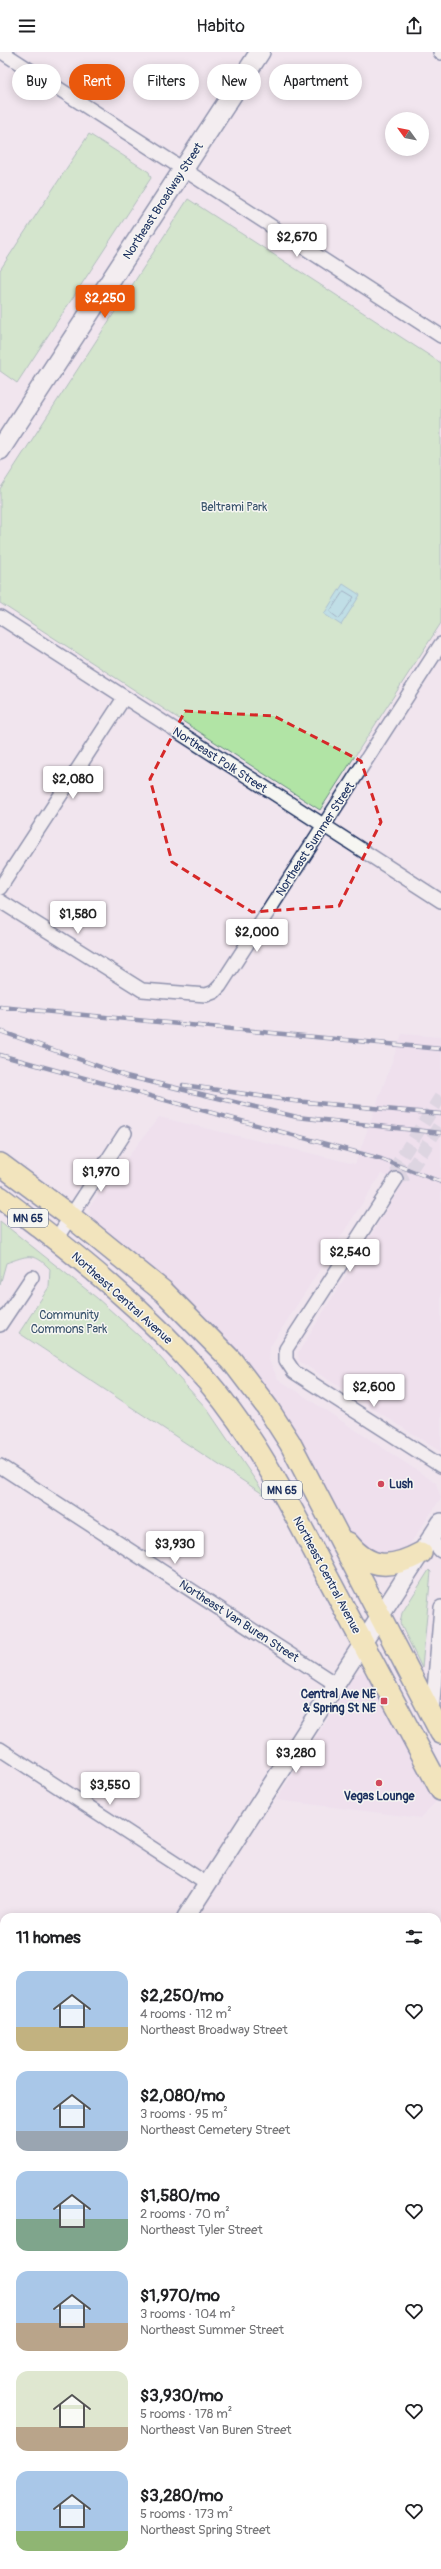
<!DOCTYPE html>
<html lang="en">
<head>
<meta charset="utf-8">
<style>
	:root { --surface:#fff; --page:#f2f2f2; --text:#202124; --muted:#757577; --accent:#ea580c }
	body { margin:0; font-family:Pangolin,sans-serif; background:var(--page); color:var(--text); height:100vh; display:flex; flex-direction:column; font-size:15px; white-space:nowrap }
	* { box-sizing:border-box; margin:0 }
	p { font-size:13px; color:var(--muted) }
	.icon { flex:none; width:22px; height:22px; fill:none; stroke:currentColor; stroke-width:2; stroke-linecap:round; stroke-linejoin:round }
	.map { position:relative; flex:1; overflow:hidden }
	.panel { position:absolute; left:0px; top:1861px; width:441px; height:656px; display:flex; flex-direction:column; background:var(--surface); border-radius:12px 12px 0 0; box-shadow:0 2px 10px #0003 }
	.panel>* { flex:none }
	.guide { position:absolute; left:12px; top:12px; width:417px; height:36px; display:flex; gap:8px }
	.needle { width:26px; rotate:303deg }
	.fabs { position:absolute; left:385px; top:60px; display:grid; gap:8px }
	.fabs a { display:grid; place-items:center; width:44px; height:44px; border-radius:50%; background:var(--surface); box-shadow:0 2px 10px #0003; font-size:20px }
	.price { position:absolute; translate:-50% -34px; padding:0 9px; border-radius:4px; background:#fff; color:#222; font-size:13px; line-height:26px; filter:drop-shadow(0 1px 2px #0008) }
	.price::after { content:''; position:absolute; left:50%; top:24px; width:12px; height:9px; margin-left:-6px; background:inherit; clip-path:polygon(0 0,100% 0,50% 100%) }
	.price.active { background:var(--accent); color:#fff }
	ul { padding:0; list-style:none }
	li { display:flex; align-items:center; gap:12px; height:100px; padding:0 16px }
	li span { display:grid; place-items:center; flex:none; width:112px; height:80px; border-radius:12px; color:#555 }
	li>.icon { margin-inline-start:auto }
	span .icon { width:48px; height:48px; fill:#fffc; stroke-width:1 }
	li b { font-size:17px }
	h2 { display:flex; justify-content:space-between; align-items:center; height:48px; padding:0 16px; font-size:17px }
	.pill { padding:0 14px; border-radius:18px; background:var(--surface); box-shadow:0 2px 10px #0003; font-size:14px; line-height:36px }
	.pill.active { background:var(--accent); color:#fff }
	header { display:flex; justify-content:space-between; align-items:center; height:52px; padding:0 16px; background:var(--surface); font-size:18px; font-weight:600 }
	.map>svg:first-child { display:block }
</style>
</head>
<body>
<header><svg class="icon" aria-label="menu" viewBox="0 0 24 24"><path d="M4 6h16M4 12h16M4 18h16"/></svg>Habito<svg class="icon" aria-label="share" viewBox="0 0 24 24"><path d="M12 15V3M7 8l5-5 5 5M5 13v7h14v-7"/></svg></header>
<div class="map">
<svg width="441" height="2517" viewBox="0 0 441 2517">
	<rect width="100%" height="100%" fill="#f1e5ee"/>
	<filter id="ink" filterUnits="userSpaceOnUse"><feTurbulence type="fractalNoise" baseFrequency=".025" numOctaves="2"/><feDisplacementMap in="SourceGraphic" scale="8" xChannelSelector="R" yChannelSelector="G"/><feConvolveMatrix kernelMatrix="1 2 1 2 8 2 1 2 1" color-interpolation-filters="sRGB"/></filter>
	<g filter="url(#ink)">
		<path fill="#edd9ec" d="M402,982L441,985V1400L299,1309L298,1301L404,1130L381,1122L270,1295L269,1308L278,1327L436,1431L441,1446L406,1498L385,1508L346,1482L287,1372L91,1169L89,1155L159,1065L355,1112Z
			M362,1620L371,1626L436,1750L420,1766L276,1748L340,1648L346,1631L352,1624Z
			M4,2167V2249L0,2247V2173Z
			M0,2282L4,2284V2408L0,2405Z"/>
		<path fill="#b1e4a5" stroke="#668a82" d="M89,82L149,120L151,126L17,331L0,319V218Z
			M188,147L441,311V571L320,758L0,551V437Z
			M0,1169L97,1246L149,1293L207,1357L266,1444L19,1281L49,1235L50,1217C33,1199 27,1204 6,1211L0,1233Z
			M429,1518L431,1520L422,1616L400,1571L402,1561Z"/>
		<path fill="#85d6db" stroke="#5b93a9" d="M343,532L360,543L341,573L324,562Z"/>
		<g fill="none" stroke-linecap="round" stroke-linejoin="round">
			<path stroke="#457290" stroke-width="1" d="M344,539L354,545L339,567L330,560Z"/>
			<path stroke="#c6c1d1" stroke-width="13" stroke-dasharray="13 6" stroke-linecap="butt" d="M441,1044L398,1111L396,1127L408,1122L441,1071"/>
			<g stroke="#1b2f5e" stroke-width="16">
				<path id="minor" d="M2,0L441,284
					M440,0L441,1
					M0,565L441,849
					M0,836L124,646
					M0,849L142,938L206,943L214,940L220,934L441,592
					M396,1127L286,1297V1308L294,1320L441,1414
					M56,1187L125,1081
					M0,1273L32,1225
					M0,1414L337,1633
					M430,1487L441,1499
					M432,1662L441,1555
					M0,1697L207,1832
					M0,1978L4,1981
					M437,2037L441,2033
					M437,2331H441
					M330,2517L331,2513"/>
			</g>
			<g stroke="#1b2f5e" stroke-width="20">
				<path id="tertiary" d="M186,1865L441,1470
					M0,2154L4,2148
					M0,2264L4,2267
					M387,2513L393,2517"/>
			</g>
			<g stroke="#1b2f5e" stroke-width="22">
				<path id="secondary" d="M0,398L260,0"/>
			</g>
			<g stroke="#1b2f5e" stroke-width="24">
				<path id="primary" d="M0,1112L70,1164L164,1240L232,1309L267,1355L290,1391L441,1681
					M0,1145C75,1201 147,1259 208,1330C257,1387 291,1455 326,1522C364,1594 403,1666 441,1738
					M348,1491C370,1519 393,1516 421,1501"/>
			</g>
			<use href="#minor" stroke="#f6f6f2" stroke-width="13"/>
			<use href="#tertiary" stroke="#f6f6f2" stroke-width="17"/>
			<use href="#secondary" stroke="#f6f6f2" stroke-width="19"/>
			<use href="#primary" stroke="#f4e382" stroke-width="21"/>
			<g stroke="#1b2f5e" stroke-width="4.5">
				<path id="rail" d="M0,955L441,997
					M0,979L126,1024L297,1065L441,1081
					M0,1003L381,1107L441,1130
					M183,1033L294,1049L441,1062"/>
			</g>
			<use href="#rail" stroke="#f6f6f2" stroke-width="3" stroke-dasharray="9" stroke-linecap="butt"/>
		</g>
	</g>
	<path d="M0 0H441V2517H0ZM185,659L274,664L361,709L381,770L339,854L252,860L172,810L150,727Z" fill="#f1e5ee" fill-opacity=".55" fill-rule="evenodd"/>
	<path fill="none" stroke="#d62828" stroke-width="3" stroke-dasharray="8 5" stroke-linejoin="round" d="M185,659L274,664L361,709L381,770L339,854L252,860L172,810L150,727Z"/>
	<g fill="#d1495b" stroke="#f6f6f2" stroke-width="1.5">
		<circle cx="381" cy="1432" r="4"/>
		<rect x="380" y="1645" width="8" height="8" rx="2"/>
		<circle cx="379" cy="1731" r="4"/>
	</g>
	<g text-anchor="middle" stroke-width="3" stroke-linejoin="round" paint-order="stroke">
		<g fill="#f6f6f2" stroke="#5d6b8a" stroke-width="1">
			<rect x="8" y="1157" width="40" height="18" rx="3"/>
			<rect x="262" y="1429" width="40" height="18" rx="3"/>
		</g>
		<g font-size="11" font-weight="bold" fill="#1b2f5e">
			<text x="28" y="1170">MN 65</text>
			<text x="282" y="1442">MN 65</text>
		</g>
		<g font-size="12" fill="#1b2f5e" stroke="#f6f6f2">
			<text transform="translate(163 149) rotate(-57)" y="4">Northeast Broadway Street</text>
			<text transform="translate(220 708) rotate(33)" y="4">Northeast Polk Street</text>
			<text transform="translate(315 787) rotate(-57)" y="4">Northeast Summer Street</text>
			<text transform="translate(122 1246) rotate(42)" y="4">Northeast Central Avenue</text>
			<text transform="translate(327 1523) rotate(62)" y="4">Northeast Central Avenue</text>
			<text transform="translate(239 1569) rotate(33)" y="4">Northeast Van Buren Street</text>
		</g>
		<g font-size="12" fill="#39536c" stroke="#f6f6f2">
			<text x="234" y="459">Beltrami Park</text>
			<text x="69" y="1267">Community<tspan x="69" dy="14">Commons Park</tspan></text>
		</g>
		<g font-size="12" font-weight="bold" fill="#1b2f5e" stroke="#f6f6f2" text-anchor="start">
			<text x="389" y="1436">Lush</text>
			<text x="376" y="1646" text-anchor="end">Central Ave NE<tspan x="376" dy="14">&amp; Spring St NE</tspan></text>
			<text x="379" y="1748" text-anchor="middle">Vegas Lounge</text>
		</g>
	</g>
</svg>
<div class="fabs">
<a><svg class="needle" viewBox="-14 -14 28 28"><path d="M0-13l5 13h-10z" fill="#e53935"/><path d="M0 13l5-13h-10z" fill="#757577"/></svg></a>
</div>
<b class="price" style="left:297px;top:206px">$2,670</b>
<b class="price active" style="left:105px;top:267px">$2,250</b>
<b class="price" style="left:73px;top:748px">$2,080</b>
<b class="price" style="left:78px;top:883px">$1,580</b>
<b class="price" style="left:257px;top:901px">$2,000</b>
<b class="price" style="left:101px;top:1141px">$1,970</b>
<b class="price" style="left:350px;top:1221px">$2,540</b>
<b class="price" style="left:374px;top:1356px">$2,600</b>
<b class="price" style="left:175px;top:1513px">$3,930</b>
<b class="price" style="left:296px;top:1722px">$3,280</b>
<b class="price" style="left:110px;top:1754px">$3,550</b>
<div class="guide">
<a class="pill">Buy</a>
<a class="pill active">Rent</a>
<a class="pill">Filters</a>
<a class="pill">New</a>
<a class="pill">Apartment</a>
</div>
<section class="panel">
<h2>11 homes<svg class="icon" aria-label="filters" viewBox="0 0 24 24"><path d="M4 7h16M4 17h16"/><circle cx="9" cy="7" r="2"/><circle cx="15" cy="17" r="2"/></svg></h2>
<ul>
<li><span style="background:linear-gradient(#a9c7e8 70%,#c2b280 0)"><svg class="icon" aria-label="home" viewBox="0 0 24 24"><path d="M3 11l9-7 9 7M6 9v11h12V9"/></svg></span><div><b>$2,250/mo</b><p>4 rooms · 112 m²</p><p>Northeast Broadway Street</p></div><svg class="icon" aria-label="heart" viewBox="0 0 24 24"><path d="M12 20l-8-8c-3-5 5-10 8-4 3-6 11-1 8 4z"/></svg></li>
<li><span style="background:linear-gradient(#a9c7e8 75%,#9aa5b1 0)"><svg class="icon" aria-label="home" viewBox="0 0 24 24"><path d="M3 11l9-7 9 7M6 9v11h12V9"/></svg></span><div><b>$2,080/mo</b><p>3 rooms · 95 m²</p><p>Northeast Cemetery Street</p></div><svg class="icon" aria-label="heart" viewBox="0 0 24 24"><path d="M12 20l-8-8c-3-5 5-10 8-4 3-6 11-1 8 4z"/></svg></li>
<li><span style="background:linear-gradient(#a9c7e8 60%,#7fa58c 0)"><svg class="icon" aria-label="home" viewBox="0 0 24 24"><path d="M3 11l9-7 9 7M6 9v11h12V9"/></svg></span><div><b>$1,580/mo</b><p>2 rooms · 70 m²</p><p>Northeast Tyler Street</p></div><svg class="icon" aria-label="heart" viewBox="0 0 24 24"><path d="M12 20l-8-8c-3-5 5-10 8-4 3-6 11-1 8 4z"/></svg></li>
<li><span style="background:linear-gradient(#a9c7e8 65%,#b9a48a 0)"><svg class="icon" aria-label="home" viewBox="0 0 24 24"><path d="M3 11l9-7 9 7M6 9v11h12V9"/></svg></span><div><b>$1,970/mo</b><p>3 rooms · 104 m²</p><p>Northeast Summer Street</p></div><svg class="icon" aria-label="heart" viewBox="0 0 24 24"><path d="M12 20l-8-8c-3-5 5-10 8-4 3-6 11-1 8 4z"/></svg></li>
<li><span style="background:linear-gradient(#dfe7d0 70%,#b9a48a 0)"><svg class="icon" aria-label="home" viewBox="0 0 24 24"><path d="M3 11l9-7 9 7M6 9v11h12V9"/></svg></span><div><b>$3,930/mo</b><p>5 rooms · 178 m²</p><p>Northeast Van Buren Street</p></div><svg class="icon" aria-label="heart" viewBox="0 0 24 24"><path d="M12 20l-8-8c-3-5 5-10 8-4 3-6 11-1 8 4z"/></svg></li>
<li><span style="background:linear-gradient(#a9c7e8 75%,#8fb573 0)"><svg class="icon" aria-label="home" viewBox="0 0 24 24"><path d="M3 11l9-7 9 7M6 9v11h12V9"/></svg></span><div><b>$3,280/mo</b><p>5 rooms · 173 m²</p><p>Northeast Spring Street</p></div><svg class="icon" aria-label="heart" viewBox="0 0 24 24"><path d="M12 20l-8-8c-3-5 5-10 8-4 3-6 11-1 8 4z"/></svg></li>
</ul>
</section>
</div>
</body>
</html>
